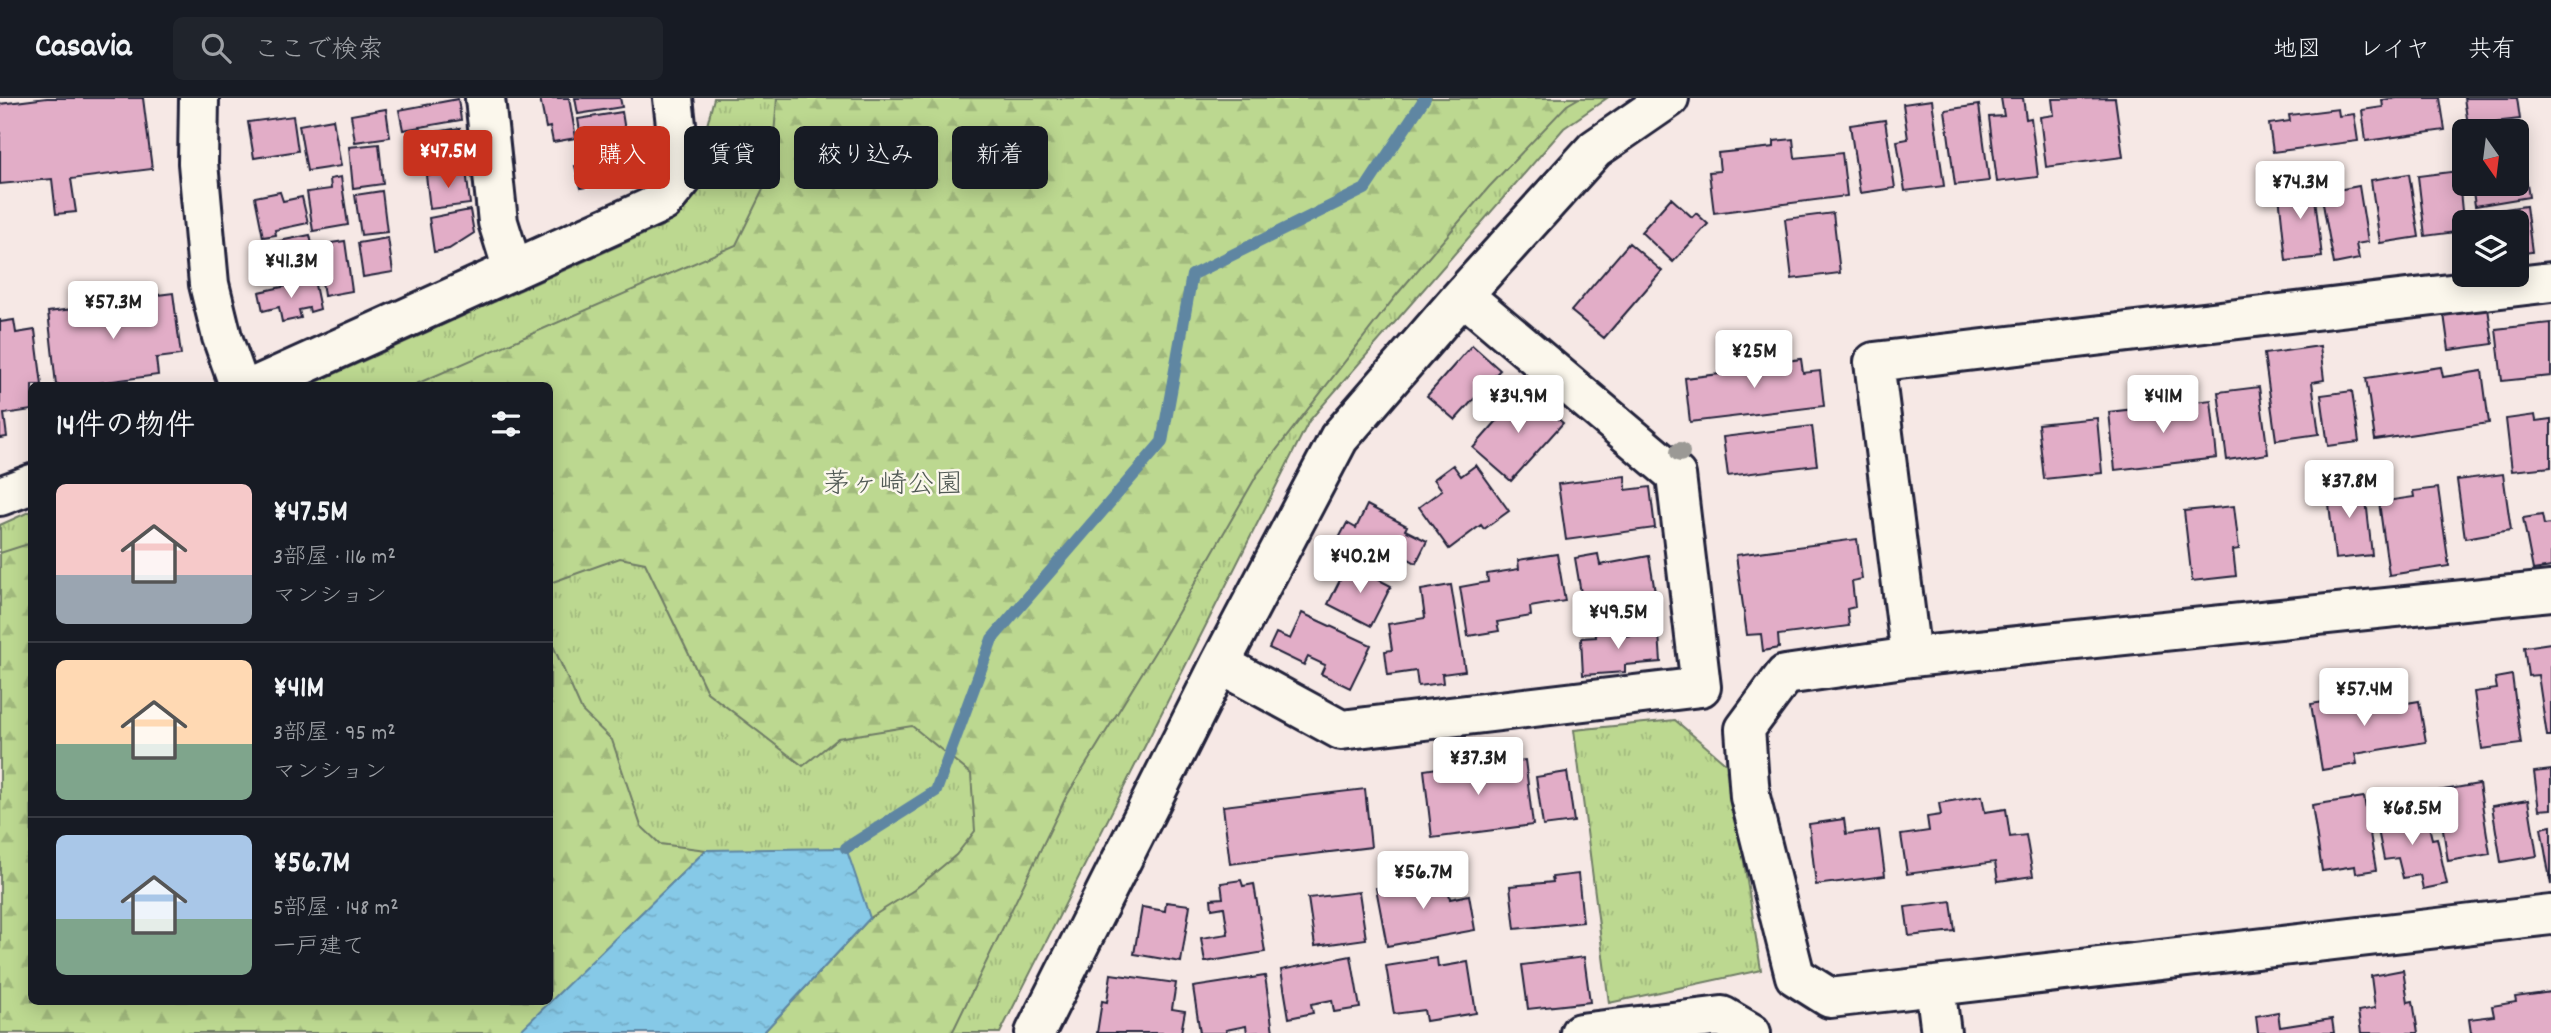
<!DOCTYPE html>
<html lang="ja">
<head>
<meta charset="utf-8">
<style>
	:root { --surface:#171b24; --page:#20242c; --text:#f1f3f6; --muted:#9ea1a6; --line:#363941; --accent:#c8321e }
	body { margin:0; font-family:Dekko,"Klee One",sans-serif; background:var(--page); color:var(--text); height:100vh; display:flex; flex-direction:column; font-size:26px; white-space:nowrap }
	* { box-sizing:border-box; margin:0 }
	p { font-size:23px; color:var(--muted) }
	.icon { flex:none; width:38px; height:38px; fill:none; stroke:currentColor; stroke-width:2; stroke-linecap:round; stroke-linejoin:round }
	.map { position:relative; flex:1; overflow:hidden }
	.sheet { position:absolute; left:28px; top:284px; width:525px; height:623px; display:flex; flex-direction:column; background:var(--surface); border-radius:10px; box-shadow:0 4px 18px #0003 }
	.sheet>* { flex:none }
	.top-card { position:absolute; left:574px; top:28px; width:665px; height:63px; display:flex; gap:14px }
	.needle { width:46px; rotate:166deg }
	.controls { position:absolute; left:2452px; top:21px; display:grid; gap:14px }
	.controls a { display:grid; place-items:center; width:77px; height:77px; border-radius:10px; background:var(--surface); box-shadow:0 4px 18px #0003; font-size:35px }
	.price { position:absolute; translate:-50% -60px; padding:0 16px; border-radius:7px; background:#fff; color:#222; font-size:23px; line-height:46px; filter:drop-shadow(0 2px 4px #0008) }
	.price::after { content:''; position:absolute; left:50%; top:42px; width:21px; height:16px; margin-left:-10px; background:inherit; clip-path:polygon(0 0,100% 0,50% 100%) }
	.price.selected { background:var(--accent); color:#fff }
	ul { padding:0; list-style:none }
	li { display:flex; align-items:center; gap:21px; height:175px; padding:0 28px }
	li+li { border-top:2px solid var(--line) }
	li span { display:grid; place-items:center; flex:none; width:196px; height:140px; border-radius:10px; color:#555 }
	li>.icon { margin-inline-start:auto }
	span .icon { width:84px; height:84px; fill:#fffc; stroke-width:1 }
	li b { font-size:30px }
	h2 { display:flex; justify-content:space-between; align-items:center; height:84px; padding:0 28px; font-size:30px }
	.tag { padding:0 24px; border-radius:10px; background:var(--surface); box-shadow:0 4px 18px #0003; font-size:24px; line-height:63px }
	.tag.selected { background:var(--accent); color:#fff }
	header { display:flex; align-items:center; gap:42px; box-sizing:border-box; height:98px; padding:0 35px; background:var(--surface); border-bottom:2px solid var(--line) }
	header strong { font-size:33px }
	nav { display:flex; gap:38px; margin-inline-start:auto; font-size:24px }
	.search { width:490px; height:63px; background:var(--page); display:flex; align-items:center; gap:18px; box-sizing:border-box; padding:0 24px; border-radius:10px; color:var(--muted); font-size:26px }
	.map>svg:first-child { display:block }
</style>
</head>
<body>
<header>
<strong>Casavia</strong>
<div class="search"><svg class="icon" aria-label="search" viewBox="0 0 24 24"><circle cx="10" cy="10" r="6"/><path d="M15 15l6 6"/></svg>ここで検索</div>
<nav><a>地図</a><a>レイヤ</a><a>共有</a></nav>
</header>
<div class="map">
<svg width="2551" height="935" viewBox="0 0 2551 935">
	<defs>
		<pattern id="grass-tufts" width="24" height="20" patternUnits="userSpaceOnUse" patternTransform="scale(1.75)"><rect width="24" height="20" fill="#bcd890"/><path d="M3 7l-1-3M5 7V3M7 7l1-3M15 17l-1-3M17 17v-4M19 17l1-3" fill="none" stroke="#a1b97d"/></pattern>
		<pattern id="forest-firs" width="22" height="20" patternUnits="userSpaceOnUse" patternTransform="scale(1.75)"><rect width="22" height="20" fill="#bcd890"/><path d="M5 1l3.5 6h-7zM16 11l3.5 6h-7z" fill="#a1b97d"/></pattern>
		<pattern id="water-ripples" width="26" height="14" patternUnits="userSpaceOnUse" patternTransform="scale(1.75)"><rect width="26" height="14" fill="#86c9e7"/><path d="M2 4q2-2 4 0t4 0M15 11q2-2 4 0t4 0" fill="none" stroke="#73acc7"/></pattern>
	</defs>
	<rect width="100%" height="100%" fill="#f6e8e5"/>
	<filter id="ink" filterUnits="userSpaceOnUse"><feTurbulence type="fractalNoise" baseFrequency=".0143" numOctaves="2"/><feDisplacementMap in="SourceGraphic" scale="14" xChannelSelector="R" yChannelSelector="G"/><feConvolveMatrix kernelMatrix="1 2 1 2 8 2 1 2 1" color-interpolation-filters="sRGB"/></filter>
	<g filter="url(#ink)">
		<path fill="url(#grass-tufts)" stroke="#6f7d66" stroke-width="2" d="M714,0H1607L1564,30L1309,323L1000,935H0V427L31,413L32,903H550V287H310L667,126L691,90Z
			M1675,622L1729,668L1761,872L1609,905L1574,632Z"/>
		<path fill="url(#forest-firs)" stroke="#6f7d66" stroke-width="2" d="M777,0H1579L1567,7L1489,89L1398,195L1257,377L1164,539L1066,699L952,935H763L870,820L914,792L956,757L975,733L971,676L912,628L838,640L803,668L707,594L645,465L620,460L550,485V287H414L736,147L771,75Z
			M31,445L32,903H550V541L582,613L612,642L641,728L660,746L706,752L522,932L523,935H0V455Z"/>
		<path fill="url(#water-ripples)" stroke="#5e86a2" stroke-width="2" d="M846,750L870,820L763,935H518L706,752Z"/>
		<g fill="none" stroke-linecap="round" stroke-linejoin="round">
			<path stroke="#5e86a2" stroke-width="12" d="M846,750L936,693L992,541L1162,344L1192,177L1365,91L1425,0"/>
		</g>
		<path fill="#e2adc7" stroke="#22223b" stroke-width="2" d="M47,0H143L152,71L71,81L76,114L56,116L52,81L0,86V6Z
			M540,0H569L576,40L553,44L550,29L546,30Z
			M575,0H620L622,9L578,16Z
			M2001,0H2023L2026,21L2031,20L2038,79L1997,84L1989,19L2004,18Z
			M2115,0L2123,59L2046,69L2040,19L2054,17L2052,1Z
			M2396,0H2440L2445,32L2366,43L2362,12L2383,9L2382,2Z
			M2464,0H2517L2520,21L2468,27Z
			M458,1L461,22L403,32L399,12Z
			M1932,2L1944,88L1905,93L1897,43L1908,41L1903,6Z
			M1979,7L1989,83L1955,87L1945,12Z
			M386,11L390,39L355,44L351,17Z
			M2338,11L2339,18L2354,16L2358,43L2273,54L2269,26L2290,23L2289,17Z
			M622,14L626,39L582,46L578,21Z
			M293,18L298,53L254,60L248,24Z
			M333,21L341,68L307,73L299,27Z
			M1885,22L1895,90L1860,95L1850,27Z
			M460,30L465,65L428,70L423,36Z
			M1793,41L1795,60L1842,55L1847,98L1714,115L1709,74L1720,73L1718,55L1774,49V43Z
			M379,46L383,86L353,90L349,49Z
			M622,47L625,62L615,65L618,75L602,78L604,85L581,90L575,68L582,67L579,56Z
			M2516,49H2521L2529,99L2475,108L2472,86H2516Z
			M466,72L470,106L430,111L426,77Z
			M2458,73L2464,133L2425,138L2418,78Z
			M2409,76L2419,139L2380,145L2371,82Z
			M341,79L348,127L313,133L307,94L331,91L330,81Z
			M2313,83L2322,159L2286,163L2278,87Z
			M2359,88L2368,144L2356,146L2359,161L2334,166L2321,95Z
			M382,93L387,134L361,137L355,97Z
			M280,94L283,103L302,99L308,125L275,132L276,137L263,139L255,99Z
			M1671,100L1692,119L1696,115L1708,126L1673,164L1641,134Z
			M2526,108L2532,154L2516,156V124H2477L2476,115Z
			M470,112L474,135L449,151L434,154L429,120Z
			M1833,115L1840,175L1792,181L1785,121Z
			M310,137L315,160L292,165L294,177L270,181L267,168H263L259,147Z
			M388,140L393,174L363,179L358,145Z
			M345,143L352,193L324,198L317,147Z
			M1629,145L1662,173L1604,240L1571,213Z
			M314,182L320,211L310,214L309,210L299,212L301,220L282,224L279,209L263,213L259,194Z
			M173,195L181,257L156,260L158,277L83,287H56L48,214L158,201V197Z
			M2488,210L2493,246L2449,252L2444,216Z
			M0,221V224L14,222L16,235L35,232L42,287H32V312L4,316L7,339L0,340Z
			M2551,225V278L2502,283L2496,231Z
			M1472,247L1500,272L1455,322L1427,298Z
			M2320,248L2324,282L2312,284L2319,336L2276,342L2264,256Z
			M1778,256L1779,264L1801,261L1803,275L1820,273L1824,308L1690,324L1685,280L1729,275L1728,268L1747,267L1746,260Z
			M2441,269L2443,279L2482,273L2489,325L2375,342L2366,280Z
			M2259,289L2268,356L2227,362L2218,294Z
			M1525,291L1563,325L1511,383L1473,350Z
			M2352,293L2359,344L2328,348L2321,297Z
			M2211,302L2217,360L2115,372L2109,314Z
			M2535,317L2536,323L2551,321V369L2512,373L2506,321Z
			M2097,320L2102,375L2044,381L2038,326Z
			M1812,328L1817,367L1728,378L1723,339Z
			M1453,367L1461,378L1476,367L1509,413L1484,431L1481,427L1449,451L1419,409L1442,392L1434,381Z
			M2503,376L2511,432L2465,440L2457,382Z
			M1625,378L1626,392L1650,389L1655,430L1566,442L1558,386Z
			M2364,383L2372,457L2335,461L2327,387Z
			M2438,390L2449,468L2389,477L2379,404L2414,399L2413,393Z
			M1367,407L1407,428L1405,432L1427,443L1416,465L1400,456L1392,471L1338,442L1347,425L1356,430Z
			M2234,408L2239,451L2233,452L2236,478L2192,483L2184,413Z
			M2542,417L2544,427L2551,426V469L2533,472L2523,420Z
			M1857,441L1862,481L1852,483L1855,509L1847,511L1849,528L1778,537L1779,550L1763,553L1761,536L1747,537L1736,457Z
			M1557,456L1565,503L1530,509L1531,518L1497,524L1499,533L1468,538L1460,489L1488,484L1487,476L1519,471L1518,462Z
			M1598,456L1600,467L1649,458L1656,500L1584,513L1575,460Z
			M1348,466L1391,488L1371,528L1328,506Z
			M1451,487L1465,573L1442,576L1443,585L1418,588L1416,573L1388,577L1385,553L1392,552L1388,526L1425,520L1421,492Z
			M1302,515L1371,547L1350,590L1321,576L1325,567L1308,559L1304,567L1269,550L1276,535L1290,541Z
			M1622,528V538L1659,535L1661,564L1625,567V574L1583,577L1581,540L1596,539L1595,530Z
			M2551,545V638H2547L2538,577L2528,578L2524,549Z
			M2512,577L2521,646L2482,651L2474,594L2497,591L2495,580Z
			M2387,594L2389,608L2419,603L2426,644L2355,656L2357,666L2322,672L2311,606Z
			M1499,656L1500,665L1525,662L1533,727L1432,740L1424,672L1471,665L1470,659Z
			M2551,672V711L2539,712L2534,674Z
			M1567,674L1574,724L1543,728L1536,679Z
			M2479,686L2490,756L2448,763L2437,693Z
			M1365,691L1371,749L1230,766L1223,708Z
			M1982,698L1985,714L2006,711L2010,739L2026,737L2033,778L1998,783L1995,764L1907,776L1901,737L1929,733L1927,719L1941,717L1939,705Z
			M2364,699L2376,772L2356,775L2355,768L2322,773L2312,707Z
			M2528,702L2537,758L2501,764L2492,708Z
			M2399,713L2401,721L2426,716L2432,741L2437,740L2447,786L2423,791L2420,777L2403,780L2398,760L2384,762L2375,717Z
			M1844,721L1846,736L1879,732L1885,778L1816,787L1809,726Z
			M2551,728V787L2541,730Z
			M1578,776L1583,824L1515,831L1510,788L1553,784L1552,779Z
			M1446,777L1450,801L1469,797L1475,832L1387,848L1376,790Z
			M1241,782L1243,788L1254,786L1265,854L1205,864L1201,840L1228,836L1224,809L1212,811L1211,801L1223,800L1221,785Z
			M1359,794L1366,841L1315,848L1308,800Z
			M1951,803L1955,833L1909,838L1905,809Z
			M1166,804L1190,807L1181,864L1134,856L1142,809L1165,813Z
			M1351,858L1360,910L1334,914L1332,902L1311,906L1313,915L1289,920L1281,872Z
			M1584,859L1590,904L1528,911L1522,867Z
			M1437,860L1438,869L1468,864L1476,915L1426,923L1424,912L1394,916L1386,868Z
			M2403,872L2408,904L2413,903L2418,935H2361L2358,913L2375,910L2371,878Z
			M1111,876L1176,885L1172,911L1185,913L1181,935H1097L1102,903L1107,904Z
			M1265,878L1273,934L1247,935L1246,928L1226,932L1227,935H1200L1193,889Z
			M2551,894V935H2471L2469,921L2494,918L2492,908L2516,904L2515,899Z
			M2278,914L2280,929L2332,921L2334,935H2258L2256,918Z"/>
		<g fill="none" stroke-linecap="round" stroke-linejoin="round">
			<g stroke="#22223b" stroke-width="44">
				<path id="minor" d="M199,0L198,65L209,186L222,239L239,287
					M485,0L498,124L513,172
					M258,287L663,104L682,81L673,0
					M0,398L32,386
					M1911,559L1874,264L2551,184
					M1220,566L1341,632L1701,589L1676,377L1463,197
					M1935,888L1830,900L1795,878L1750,699L1745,631L1785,577L1911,559L2551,493
					M1035,935L1220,566L1339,340L1463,197L1595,51L1669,0
					M1580,935L1722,918L1751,935
					M1941,935L1935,888L2551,817"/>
			</g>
			<use href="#minor" stroke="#fbf7ec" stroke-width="38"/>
		</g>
		<circle fill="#9b9995" cx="1680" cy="354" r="10"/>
	</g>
	<g text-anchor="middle" stroke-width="5" stroke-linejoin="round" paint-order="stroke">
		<g font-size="28" fill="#505954" stroke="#fbf7ec">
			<text x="893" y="394">茅ヶ崎公園</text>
		</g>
	</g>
</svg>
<div class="controls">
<a><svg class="needle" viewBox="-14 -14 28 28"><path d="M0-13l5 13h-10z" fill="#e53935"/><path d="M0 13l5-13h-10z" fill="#9ea1a6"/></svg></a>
<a><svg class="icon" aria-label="layers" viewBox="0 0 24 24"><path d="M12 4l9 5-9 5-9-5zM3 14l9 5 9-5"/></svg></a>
</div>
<b class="price selected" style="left:448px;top:92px">¥47.5M</b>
<b class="price" style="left:2300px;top:123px">¥74.3M</b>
<b class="price" style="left:291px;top:202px">¥41.3M</b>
<b class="price" style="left:113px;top:243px">¥57.3M</b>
<b class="price" style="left:1754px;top:292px">¥25M</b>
<b class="price" style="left:1518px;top:337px">¥34.9M</b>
<b class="price" style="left:2163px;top:337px">¥41M</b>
<b class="price" style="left:2349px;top:422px">¥37.8M</b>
<b class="price" style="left:1360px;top:497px">¥40.2M</b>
<b class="price" style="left:1618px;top:553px">¥49.5M</b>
<b class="price" style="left:2364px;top:630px">¥57.4M</b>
<b class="price" style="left:1478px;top:699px">¥37.3M</b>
<b class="price" style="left:2412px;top:749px">¥68.5M</b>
<b class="price" style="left:1423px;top:813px">¥56.7M</b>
<div class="top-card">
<a class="tag selected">購入</a>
<a class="tag">賃貸</a>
<a class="tag">絞り込み</a>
<a class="tag">新着</a>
</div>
<section class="sheet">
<h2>14件の物件<svg class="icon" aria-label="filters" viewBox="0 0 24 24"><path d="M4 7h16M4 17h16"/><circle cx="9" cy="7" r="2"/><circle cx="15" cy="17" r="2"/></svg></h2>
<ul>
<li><span style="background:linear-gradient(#f6c9c9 65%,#9aa5b1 0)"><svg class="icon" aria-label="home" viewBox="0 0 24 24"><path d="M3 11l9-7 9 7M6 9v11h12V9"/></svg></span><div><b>¥47.5M</b><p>3部屋 · 116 m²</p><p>マンション</p></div></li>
<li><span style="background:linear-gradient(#ffd9b3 60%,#7fa58c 0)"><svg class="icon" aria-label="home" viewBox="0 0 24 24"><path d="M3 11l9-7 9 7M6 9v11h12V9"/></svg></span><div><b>¥41M</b><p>3部屋 · 95 m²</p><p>マンション</p></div></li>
<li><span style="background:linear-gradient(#a9c7e8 60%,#7fa58c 0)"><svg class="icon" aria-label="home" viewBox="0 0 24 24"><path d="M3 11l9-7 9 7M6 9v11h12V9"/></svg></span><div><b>¥56.7M</b><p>5部屋 · 148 m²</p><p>一戸建て</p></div></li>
</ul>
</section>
</div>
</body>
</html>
